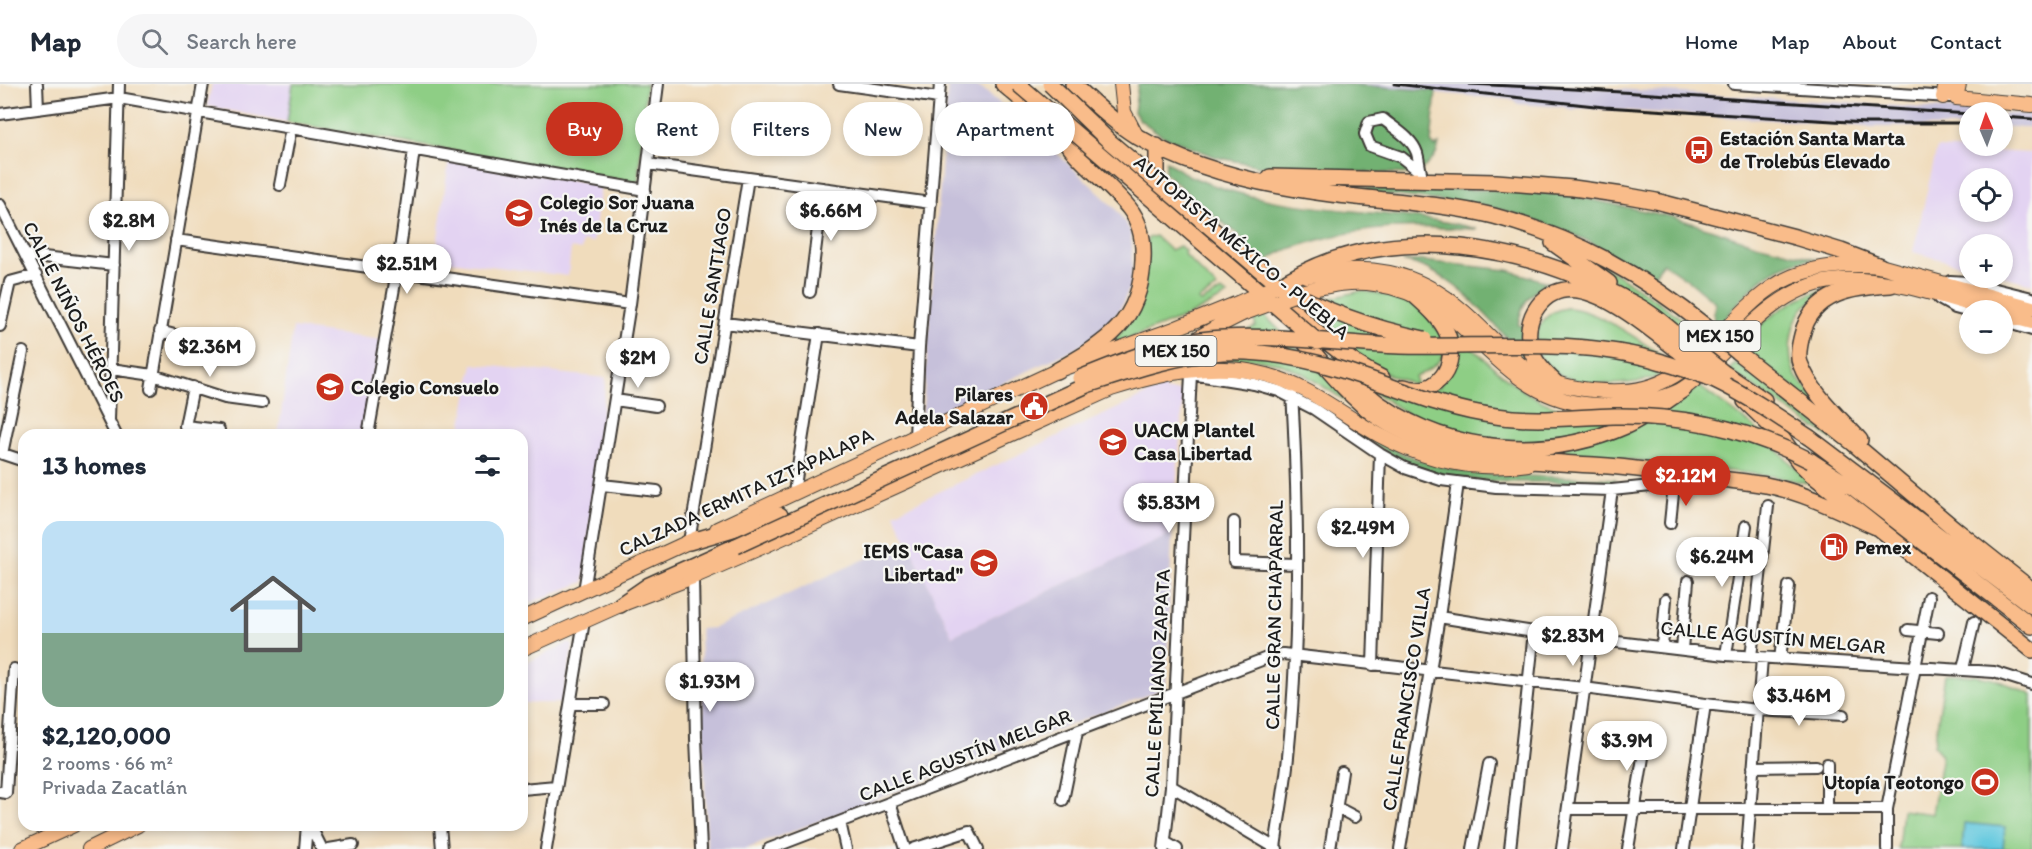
<!DOCTYPE html>
<html lang="en">
<head>
<meta charset="utf-8">
<style>
	:root { --surface:#fff; --page:#f6f6f7; --text:#1f2937; --muted:#747a83; --line:#e0e1e3; --accent:#c8321e }
	body { margin:0; font-family:Itim,sans-serif; background:var(--page); color:var(--text); height:100vh; display:flex; flex-direction:column; font-size:22px; white-space:nowrap }
	* { box-sizing:border-box; margin:0 }
	p { font-size:20px; color:var(--muted) }
	.icon { flex:none; width:33px; height:33px; fill:none; stroke:currentColor; stroke-width:2; stroke-linecap:round; stroke-linejoin:round }
	.map { position:relative; flex:1; overflow:hidden }
	.panel { position:absolute; left:18px; top:345px; width:510px; height:402px; display:flex; flex-direction:column; background:var(--surface); border-radius:18px; box-shadow:0 3px 9px #0003 }
	.panel>* { flex:none }
	.hud { position:absolute; left:546px; top:18px; width:570px; height:54px; display:flex; gap:12px }
	.needle { width:39px; rotate:358deg }
	.controls { position:absolute; left:1959px; top:18px; display:grid; gap:12px }
	.controls a { display:grid; place-items:center; width:54px; height:54px; border-radius:50%; background:var(--surface); box-shadow:0 3px 9px #0003; font-size:30px }
	.price { position:absolute; translate:-50% -51px; padding:0 14px; border-radius:21px; background:#fff; color:#222; font-size:20px; line-height:39px; filter:drop-shadow(0 2px 3px #0008) }
	.price::after { content:''; position:absolute; left:50%; top:36px; width:18px; height:14px; margin-left:-9px; background:inherit; clip-path:polygon(0 0,100% 0,50% 100%) }
	.price.on { background:var(--accent); color:#fff }
	ul { padding:0; list-style:none }
	li { display:grid; align-content:center; gap:12px; height:318px; padding:0 24px }
	li span { display:grid; place-items:center; height:186px; border-radius:18px; color:#555 }
	li>.icon { margin-inline-start:auto }
	span .icon { width:108px; height:108px; fill:#fffc; stroke-width:1 }
	li b { font-size:26px }
	h2 { display:flex; justify-content:space-between; align-items:center; height:72px; padding:0 24px; font-size:26px }
	.chip { padding:0 21px; border-radius:27px; background:var(--surface); box-shadow:0 3px 9px #0003; font-size:21px; line-height:54px }
	.chip.on { background:var(--accent); color:#fff }
	header { display:flex; align-items:center; gap:36px; box-sizing:border-box; height:84px; padding:0 30px; background:var(--surface); border-bottom:2px solid var(--line) }
	header strong { font-size:28px }
	nav { display:flex; gap:33px; margin-inline-start:auto; font-size:21px }
	.search { width:420px; height:54px; background:var(--page); display:flex; align-items:center; gap:15px; box-sizing:border-box; padding:0 21px; border-radius:33px; color:var(--muted); font-size:22px }
	.map>svg:first-child { display:block }
</style>
</head>
<body>
<header>
<strong>Map</strong>
<div class="search"><svg class="icon" aria-label="search" viewBox="0 0 24 24"><circle cx="10" cy="10" r="6"/><path d="M15 15l6 6"/></svg>Search here</div>
<nav><a>Home</a><a>Map</a><a>About</a><a>Contact</a></nav>
</header>
<div class="map">
<svg width="2032" height="765" viewBox="0 0 2032 765">
	<rect width="100%" height="100%" fill="#f6f6f2"/>
	<filter id="ink" filterUnits="userSpaceOnUse"><feTurbulence type="fractalNoise" baseFrequency=".0167" numOctaves="2"/><feDisplacementMap in="SourceGraphic" scale="12" xChannelSelector="R" yChannelSelector="G"/><feConvolveMatrix kernelMatrix="1 2 1 2 8 2 1 2 1" color-interpolation-filters="sRGB"/></filter>
	<filter id="wash" filterUnits="userSpaceOnUse"><feTurbulence type="fractalNoise" baseFrequency=".008" numOctaves="4" result="noise"/><feDisplacementMap in="SourceGraphic" scale="24" xChannelSelector="R" yChannelSelector="G"/><feGaussianBlur stdDeviation="1.35" result="paint"/><feColorMatrix in="noise" values="0 0 0 0 0 0 0 0 0 0 0 0 0 0 0 0 0 1.4 0 .05"/><feComposite in="paint" operator="in"/></filter>
	<g filter="url(#wash)">
		<rect width="100%" height="100%" fill="#f0dcbc"/>
		<path fill="#e3d3f2" fill-rule="evenodd" d="M212,0H293L287,38L207,22Z
			M1937,64L2032,69V200L2003,192L2002,160H1970L1969,183L1913,168ZM2002,94V128H1970V94Z
			M449,75L601,101L593,158L583,157L581,166L571,164L568,192L435,175Z
			M293,244L382,256L369,351H278Z
			M473,280L606,294L584,498L522,522V351H460Z
			M1165,302V307H1184L1172,450L952,552L894,429Z
			M568,559L573,561L562,619H522V581Z"/>
		<path fill="#c6c0da" d="M948,0H973L985,7L1027,41L1115,124L1130,146L1132,161V189L1130,203L1118,229L1097,251L1084,260L924,337L922,334Z
			M1339,0H1537L1995,28H1970L1969,43H1866L1822,39L1584,24L1572,27L1564,23L1518,20L1513,16Z
			M2003,29L2032,31V43H2003Z
			M1172,450L1166,604L746,765H707L700,545L714,544L907,456L952,552Z"/>
		<path fill="#8ece85" stroke="#557550" stroke-width="1.5" d="M293,0H646L638,99L287,38Z
			M1155,152L1170,166L1180,162L1185,167L1184,170L1217,204L1198,216L1201,218L1221,207L1228,211L1192,230L1104,264L1122,247L1148,154Z
			M1580,170C1626,193 1666,222 1706,254L1699,262Z
			M1828,205C1819,211 1809,217 1802,226C1789,244 1786,275 1797,294L1841,341L1741,262C1764,235 1793,212 1828,205Z
			M1361,207C1379,209 1398,213 1415,222C1424,226 1428,234 1434,241C1455,268 1441,281 1415,293L1416,301L1390,291L1352,272L1313,235L1328,215Z
			M1566,224C1596,224 1651,262 1674,283C1648,304 1586,305 1557,289C1527,273 1530,230 1566,224Z
			M1262,229L1353,318L1362,327L1302,289L1278,279L1255,275H1202L1199,280L1146,289L1210,265L1256,242L1253,233Z
			M1448,240C1482,272 1530,327 1580,327C1604,327 1630,323 1654,320L1592,348L1532,358L1462,352L1412,333L1364,301L1440,303Z
			M1736,279L1873,383L1729,286Z
			M1699,302L1754,343L1812,400L1772,392L1557,367L1682,315Z
			M1945,591C1985,590 1996,594 2032,611V765H1898L1902,726L1932,730L1942,671L1934,662Z"/>
		<path fill="#72b172" stroke="#476647" stroke-width="1.5" d="M1138,0H1339L1436,7L1431,59L1435,63L1439,60C1437,74 1427,83 1414,90L1274,85L1216,73L1163,52L1140,36L1134,28Z
			M1166,77C1174,82 1181,88 1190,92C1280,133 1383,121 1477,145C1416,142 1367,141 1308,159C1292,164 1274,168 1263,182L1247,165L1239,151L1213,131L1165,89Z
			M1328,104L1507,106L1569,111L1673,133L1756,160L1817,175C1767,177 1748,209 1717,243L1713,240L1715,218L1688,196L1663,179L1652,194L1588,157L1561,145L1506,127L1478,121Z
			M1402,177H1422L1508,186L1547,198C1530,209 1521,220 1518,241L1523,242L1529,278C1517,268 1508,255 1497,243C1471,214 1442,184 1402,177Z
			M1352,340C1369,351 1386,362 1404,370C1468,399 1547,390 1615,395L1614,402C1594,400 1574,399 1554,398C1505,398 1455,400 1408,380C1387,371 1369,355 1350,343Z"/>
		<path fill="#61c8de" stroke="#3e727d" stroke-width="1.5" d="M1964,739L2005,743L2003,765H1962Z"/>
	</g>
	<g filter="url(#ink)">
		<g fill="none" stroke-linecap="round" stroke-linejoin="round">
			<g stroke="#3c3934" stroke-width="14">
				<path id="minor" d="M37,0L38,25
					M839,0L939,14
					M1734,0L1950,13
					M0,30L119,14L645,106
					M648,80L931,119
					M1419,87L1401,73L1370,62L1365,50L1369,38L1383,35C1395,45 1412,54 1417,69C1420,79 1419,87 1424,97
					M280,101L291,44
					M0,121L116,351
					M176,156L630,220
					M26,171L114,181
					M1950,197L1967,198L2032,214
					M810,208L823,104
					M1939,215L1955,224L1970,228
					M2002,237L2032,246
					M725,239L919,263
					M0,242L10,198L36,191
					M160,247L243,270
					M111,285L153,291L225,314L262,319
					M1191,287V290L1254,300L1279,307L1314,325L1380,370L1405,384L1441,396L1496,403L1612,406L1651,402L1665,388
					M193,303L185,342L219,346
					M151,305L203,0
					M615,316L656,322
					M109,336L119,0
					M368,351L397,187L414,66
					M915,353L919,263L940,0
					M0,369L24,377
					M2,370L23,268
					M602,401L657,407
					M794,408L819,250
					M1234,438V478L1297,480
					M1670,439L1675,390
					M689,458L748,94
					M693,493L696,655L701,765
					M584,507L630,220L658,0
					M1439,533L1534,548L1726,571L1994,588L2032,600
					M1908,546L1938,549
					M1662,563L1666,515
					M1682,565L1688,497
					M1726,571L1746,442
					M1751,573L1768,422
					M1780,575L1789,502
					M1373,581L1380,370
					M1963,585L1974,538
					M571,620H604
					M1753,683L1816,682
					M1171,702L1277,765
					M522,705L556,702
					M0,708L6,709L14,585
					M1063,716L1077,648
					M890,719L905,765
					M1336,723L1355,733
					M1568,725H1887
					M1827,725V680
					M840,738L846,765
					M310,741L322,765
					M440,741L442,765
					M1165,758L1177,765
					M1275,764C1279,734 1285,704 1288,673C1300,553 1299,429 1292,308
					M305,765L307,741
					M329,765L353,761
					M546,765L584,537
					M769,765L1272,572L1283,570L1584,604L1705,620L1757,626L1843,631
					M913,765L969,747L978,765
					M1164,765L1171,702L1191,290
					M1330,765L1342,688
					M1400,765L1439,533L1458,399
					M1473,765L1489,680
					M1510,765L1534,548
					M1562,765L1612,406
					M1628,765L1646,655
					M1684,765L1705,620
					M1747,765L1762,574
					M1887,765V725L1929,513"/>
			</g>
			<g stroke="#3c3934" stroke-width="16">
				<path id="major" d="M1121,0L1124,28L1136,51
					M1959,0L1956,14L2032,21
					M1943,13L1946,0
					M1306,192C1365,178 1416,186 1463,227C1484,245 1503,268 1526,285C1552,303 1591,308 1622,307C1693,305 1720,239 1771,204C1803,182 1843,179 1880,182L2032,224
					M1304,207C1327,202 1351,196 1375,200C1397,203 1419,212 1438,224C1450,231 1460,241 1470,250C1509,286 1539,319 1596,321C1620,322 1664,317 1684,304C1694,298 1703,288 1711,280C1746,246 1780,204 1831,197C1882,190 1942,213 1991,226
					M2002,230L2032,238
					M1193,257L1220,241L1242,230
					M717,445L1056,287L1174,245L1238,219
					M522,535L697,454
					M522,565L620,521L693,493L762,463L1111,305C1161,289 1215,277 1267,291C1309,302 1342,331 1379,351C1425,376 1476,388 1528,380
					M22,765L74,741
					M89,765L138,741"/>
			</g>
			<g stroke="#3c3934" stroke-width="18">
				<path id="highway" d="M1003,0L1056,45L1082,59
					M1073,0C1093,18 1113,38 1136,52C1194,86 1266,102 1331,110C1385,117 1441,119 1494,132C1577,154 1643,191 1709,245
					M1157,62V92
					M1270,93L1496,98L1573,104L1623,111L1656,117L1795,153L1841,167L1880,182
					M1185,135L1245,182L1275,214
					M1553,159L1609,199
					M1287,197C1395,134 1529,162 1633,219C1653,229 1671,246 1688,260
					M1273,206C1306,239 1339,274 1382,294
					M1297,249C1322,278 1347,312 1379,334C1446,377 1518,376 1594,381C1627,383 1661,388 1694,392C1718,395 1742,397 1766,401C1806,409 1840,427 1876,443
					M1741,271L1853,359L1955,445L2032,506
					M1342,283C1354,296 1366,311 1381,321C1453,370 1547,377 1626,342C1646,333 1665,318 1684,305
					M1056,287C1105,259 1141,239 1143,176C1144,157 1141,139 1129,124C1107,97 1077,77 1058,47
					M1724,289L1764,316
					M1555,298C1545,289 1535,279 1531,266C1521,234 1544,201 1578,206C1611,211 1654,248 1680,268
					M1404,303C1439,314 1459,279 1447,249C1440,233 1426,222 1413,210
					M1745,317L1778,349L1799,378L1811,390L2032,566
					M1810,354L2032,522
					M1860,356C1838,332 1811,309 1800,279C1797,271 1800,259 1802,251C1812,208 1854,203 1891,201
					M1811,377L1855,405L2032,542
					M689,458L780,431
					M620,521L649,501L736,462"/>
			</g>
			<use href="#minor" stroke="#fff" stroke-width="10"/>
			<use href="#major" stroke="#f9bc8a" stroke-width="14"/>
			<use href="#highway" stroke="#f9bc8a" stroke-width="15"/>
			<path stroke="#1c1c1c" stroke-width="3" d="M1395,0L1604,23L1866,39H1970
				M1469,0L1573,5L1970,30
				M2002,33L2032,35"/>
			<g stroke="#3c3934" stroke-width="16" stroke-linecap="butt">
				<path id="major-bridge" d="M1238,219L1287,197
					M1242,230L1302,208"/>
			</g>
			<g stroke="#3c3934" stroke-width="18" stroke-linecap="butt">
				<path id="highway-bridge" d="M1018,0L1318,258
					M1050,0L1110,58L1278,201C1325,228 1372,244 1424,255
					M1709,245L1741,271
					M1688,260L1724,289
					M1680,268L1702,284
					M1080,294C1119,278 1159,262 1201,256C1264,248 1336,260 1400,262C1488,264 1577,253 1662,278C1680,284 1700,289 1717,297C1750,313 1780,334 1810,354
					M736,462L1087,301C1130,287 1177,271 1223,268C1262,266 1302,274 1339,285C1392,301 1441,325 1496,332C1535,338 1574,333 1614,332C1682,331 1750,345 1811,377"/>
			</g>
			<use href="#major-bridge" stroke="#f9bc8a" stroke-width="14"/>
			<use href="#highway-bridge" stroke="#f9bc8a" stroke-width="15"/>
		</g>
	</g>
	<defs>
		<g id="bus-disc" transform="scale(1.5)"><circle r="9.5" fill="#c8321e" stroke="#f6f6f2"/><path d="M-5-6H5V4H4V6H2V4H-2V6H-4V4H-5ZM-3.5-4V0h7V-4ZM-3.5 1.2v1.5H-2V1.2ZM2 1.2v1.5H3.5V1.2Z" fill="#fff"/></g>
		<g id="school-disc" transform="scale(1.5)"><circle r="9.5" fill="#c8321e" stroke="#f6f6f2"/><path d="M0-5L7-2L0 1L-7-2ZM-4 1L0 2.5L4 1V4Q0 6-4 4Z" fill="#fff"/></g>
		<g id="civic-disc" transform="scale(1.5)"><circle r="9.5" fill="#c8321e" stroke="#f6f6f2"/><path d="M-.6-6.5H3V-4.5H.6V-3L4-1V1h2V6H-6V1h2V-1L-.6-3ZM-1.2 2.5V6h2.4V2.5Z" fill="#fff"/></g>
		<g id="university-disc" transform="scale(1.5)"><circle r="9.5" fill="#c8321e" stroke="#f6f6f2"/><path d="M0-5L7-2L0 1L-7-2ZM-4 1L0 2.5L4 1V4Q0 6-4 4Z" fill="#fff"/></g>
		<g id="fuel-disc" transform="scale(1.5)"><circle r="9.5" fill="#c8321e" stroke="#f6f6f2"/><path d="M-5.5-6h7V0h2V4h1.3V-2.5L3-4.5l.8-.8L6-3V5H2.5V1h-1V6h-7ZM-4.2-4.7v3.2H.2V-4.7Z" fill="#fff"/></g>
		<g id="stadium-disc" transform="scale(1.5)"><circle r="9.5" fill="#c8321e" stroke="#f6f6f2"/><path d="M0-5a6.5 5 0 1 0 0 10a6.5 5 0 1 0 0-10ZM-3.5-1.8h7v3.6h-7Z" fill="#fff"/></g>
	</defs>
	<g fill-rule="evenodd">
		<use href="#bus-disc" x="1699" y="66"/>
		<use href="#school-disc" x="519" y="129"/>
		<use href="#school-disc" x="330" y="303"/>
		<use href="#civic-disc" x="1034" y="322"/>
		<use href="#university-disc" x="1113" y="358"/>
		<use href="#fuel-disc" x="1834" y="463"/>
		<use href="#school-disc" x="984" y="479"/>
		<use href="#stadium-disc" x="1985" y="698"/>
	</g>
	<g text-anchor="middle" stroke-width="4.5" stroke-linejoin="round" paint-order="stroke">
		<g fill="#f6f6f2" stroke="#5d5d5c" stroke-width="1.5">
			<rect x="1679.5" y="237" width="81" height="30" rx="4.5"/>
			<rect x="1135.5" y="252" width="81" height="30" rx="4.5"/>
		</g>
		<g font-size="18" font-weight="bold" fill="#1c1c1c">
			<text x="1720" y="258">MEX 150</text>
			<text x="1176" y="273">MEX 150</text>
		</g>
		<g font-size="20" font-weight="bold" fill="#1c1c1c" stroke="#f6f6f2" text-anchor="start">
			<text x="1720" y="61">Estación Santa Marta<tspan x="1720" dy="23">de Trolebús Elevado</tspan></text>
			<text x="540" y="125">Colegio Sor Juana<tspan x="540" dy="23">Inés de la Cruz</tspan></text>
			<text x="351" y="310">Colegio Consuelo</text>
			<text x="1013" y="317" text-anchor="end">Pilares<tspan x="1013" dy="23">Adela Salazar</tspan></text>
			<text x="1134" y="353">UACM Plantel<tspan x="1134" dy="23">Casa Libertad</tspan></text>
			<text x="1855" y="470">Pemex</text>
			<text x="963" y="474" text-anchor="end">IEMS "Casa<tspan x="963" dy="23">Libertad"</tspan></text>
			<text x="1964" y="705" text-anchor="end">Utopía Teotongo</text>
		</g>
		<g font-size="20" fill="#1c1c1c" stroke="#f6f6f2">
			<text transform="translate(1242 163) rotate(40)" y="7">AUTOPISTA MÉXICO - PUEBLA</text>
			<text transform="translate(712 202) rotate(-81)" y="7">CALLE SANTIAGO</text>
			<text transform="translate(74 228) rotate(63)" y="7">CALLE NIÑOS HÉROES</text>
			<text transform="translate(746 408) rotate(-25)" y="7">CALZADA ERMITA IZTAPALAPA</text>
			<text transform="translate(1274 531) rotate(-89)" y="7">CALLE GRAN CHAPARRAL</text>
			<text transform="translate(1773 553) rotate(5)" y="7">CALLE AGUSTÍN MELGAR</text>
			<text transform="translate(1157 599) rotate(-87)" y="7">CALLE EMILIANO ZAPATA</text>
			<text transform="translate(1406 615) rotate(-81)" y="7">CALLE FRANCISCO VILLA</text>
			<text transform="translate(965 671) rotate(-21)" y="7">CALLE AGUSTÍN MELGAR</text>
		</g>
	</g>
</svg>
<div class="controls">
<a><svg class="needle" viewBox="-14 -14 28 28"><path d="M0-13l5 13h-10z" fill="#e53935"/><path d="M0 13l5-13h-10z" fill="#747a83"/></svg></a>
<a><svg class="icon" aria-label="locate" viewBox="0 0 24 24"><circle cx="12" cy="12" r="6"/><path d="M12 2v4M12 18v4M2 12h4M18 12h4"/></svg></a>
<a>+</a>
<a>−</a>
</div>
<b class="price" style="left:831px;top:158px">$6.66M</b>
<b class="price" style="left:129px;top:168px">$2.8M</b>
<b class="price" style="left:407px;top:211px">$2.51M</b>
<b class="price" style="left:210px;top:294px">$2.36M</b>
<b class="price" style="left:638px;top:305px">$2M</b>
<b class="price on" style="left:1686px;top:423px">$2.12M</b>
<b class="price" style="left:1169px;top:450px">$5.83M</b>
<b class="price" style="left:1363px;top:475px">$2.49M</b>
<b class="price" style="left:1722px;top:504px">$6.24M</b>
<b class="price" style="left:1573px;top:583px">$2.83M</b>
<b class="price" style="left:710px;top:629px">$1.93M</b>
<b class="price" style="left:1799px;top:643px">$3.46M</b>
<b class="price" style="left:1627px;top:688px">$3.9M</b>
<div class="hud">
<a class="chip on">Buy</a>
<a class="chip">Rent</a>
<a class="chip">Filters</a>
<a class="chip">New</a>
<a class="chip">Apartment</a>
</div>
<section class="panel">
<h2>13 homes<svg class="icon" aria-label="filters" viewBox="0 0 24 24"><path d="M4 7h16M4 17h16"/><circle cx="9" cy="7" r="2"/><circle cx="15" cy="17" r="2"/></svg></h2>
<ul>
<li><span style="background:linear-gradient(#bfe0f5 60%,#7fa58c 0)"><svg class="icon" aria-label="home" viewBox="0 0 24 24"><path d="M3 11l9-7 9 7M6 9v11h12V9"/></svg></span><div><b>$2,120,000</b><p>2 rooms · 66 m²</p><p>Privada Zacatlán</p></div></li>
</ul>
</section>
</div>
</body>
</html>
